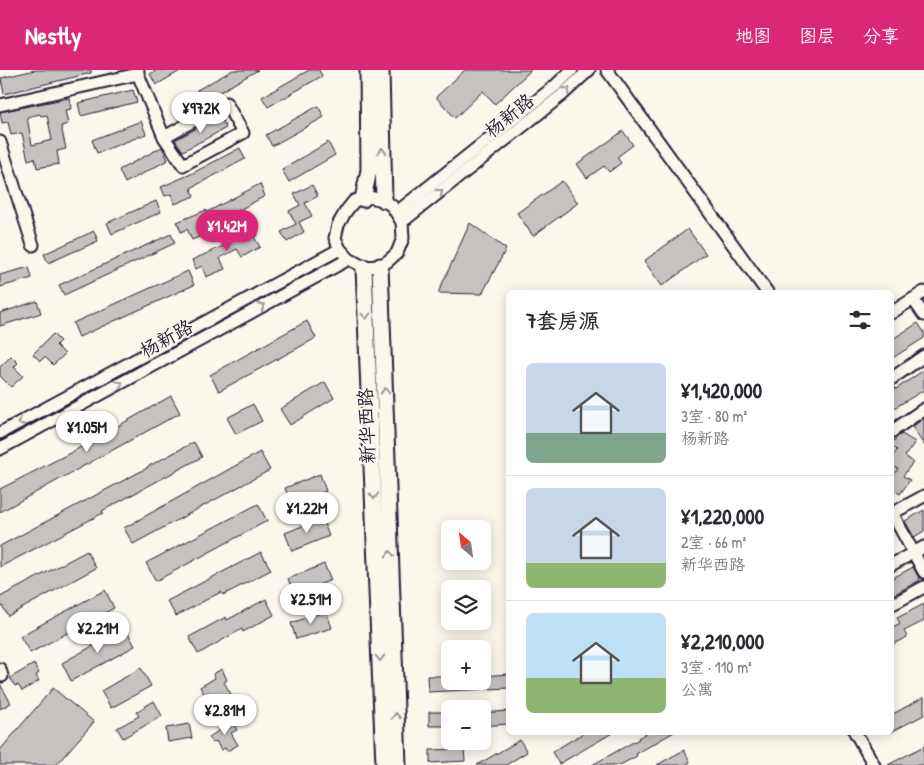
<!DOCTYPE html>
<html lang="zh">
<head>
<meta charset="utf-8">
<style>
	:root { --surface:#fff; --page:#f7f7f7; --text:#2b2b33; --muted:#7c7c81; --line:#e1e1e2; --accent:#db2777 }
	body { margin:0; font-family:"Patrick Hand","LXGW WenKai TC",sans-serif; background:var(--page); color:var(--text); height:100vh; display:flex; flex-direction:column; font-size:19px; white-space:nowrap }
	* { box-sizing:border-box; margin:0 }
	p { font-size:16px; color:var(--muted) }
	.icon { flex:none; width:28px; height:28px; fill:none; stroke:currentColor; stroke-width:2; stroke-linecap:round; stroke-linejoin:round }
	.map { position:relative; flex:1; overflow:hidden }
	.details { position:absolute; left:506px; top:220px; width:388px; height:445px; display:flex; flex-direction:column; background:var(--surface); border-radius:8px; box-shadow:0 2px 12px #0003 }
	.details>* { flex:none }
	.needle { width:32px; rotate:331deg }
	.controls { position:absolute; left:441px; top:450px; display:grid; gap:10px }
	.controls a { display:grid; place-items:center; width:50px; height:50px; border-radius:8px; background:var(--surface); box-shadow:0 2px 12px #0003; font-size:25px }
	.price { position:absolute; translate:-50% -42px; padding:0 11px; border-radius:18px; background:#fff; color:#222; font-size:16px; line-height:32px; filter:drop-shadow(0 1px 2px #0008) }
	.price::after { content:''; position:absolute; left:50%; top:30px; width:15px; height:11px; margin-left:-8px; background:inherit; clip-path:polygon(0 0,100% 0,50% 100%) }
	.price.current { background:var(--accent); color:#fff }
	ul { padding:0; list-style:none }
	li { display:flex; align-items:center; gap:15px; height:125px; padding:0 20px }
	li+li { border-top:1px solid var(--line) }
	li span { display:grid; place-items:center; flex:none; width:140px; height:100px; border-radius:8px; color:#555 }
	li>.icon { margin-inline-start:auto }
	span .icon { width:60px; height:60px; fill:#fffc; stroke-width:1 }
	li b { font-size:21px }
	h2 { display:flex; justify-content:space-between; align-items:center; height:60px; padding:0 20px; font-size:21px }
	header { display:flex; align-items:center; gap:30px; box-sizing:border-box; height:70px; padding:0 25px; background:var(--accent); color:#fff }
	header strong { font-size:24px }
	nav { display:flex; gap:28px; margin-inline-start:auto; font-size:18px }
	.map>svg:first-child { display:block }
</style>
</head>
<body>
<header>
<strong>Nestly</strong>
<nav><a>地图</a><a>图层</a><a>分享</a></nav>
</header>
<div class="map">
<svg width="924" height="695" viewBox="0 0 924 695">
	<rect width="100%" height="100%" fill="#fbf7ec"/>
	<filter id="ink" filterUnits="userSpaceOnUse"><feTurbulence type="fractalNoise" baseFrequency=".02" numOctaves="2"/><feDisplacementMap in="SourceGraphic" scale="10" xChannelSelector="R" yChannelSelector="G"/><feConvolveMatrix kernelMatrix="1 2 1 2 8 2 1 2 1" color-interpolation-filters="sRGB"/></filter>
	<g filter="url(#ink)">
		<path fill="#c6c2c0" stroke="#22223b" fill-rule="evenodd" d="M35,0H91V3L4,24L1,8Z
			M157,0H182L156,15L150,4Z
			M233,0H258L204,31L197,20Z
			M309,0H319L322,6L268,37L262,27Z
			M465,0H531L495,34L483,21L455,48L436,27Z
			M133,20L137,32L81,46L78,33Z
			M69,28L71,39L65,40L68,54L61,56L66,79L57,81L59,94L37,98L35,88L28,90L22,63L11,65L8,52L2,53L0,42ZM40,44L41,46L47,45L52,70L32,75L27,47Z
			M318,36L324,47L272,76L266,65Z
			M220,46L226,58L183,81L175,70Z
			M141,51L146,64L97,83L92,70Z
			M623,61L633,75L617,87L621,93L609,102L604,96L587,108L577,94Z
			M328,72L335,85L289,112L282,100Z
			M162,77L168,90L125,113L119,100Z
			M240,78L245,89L191,118L194,126L175,134L171,124L165,126L161,117L191,104Z
			M562,111L578,133L533,166L517,143Z
			M260,114L265,126L208,157L210,162L192,170L187,159L181,162L177,152L206,140L207,142Z
			M312,115L318,126L305,133L312,146L299,152L304,162L287,172L281,162L296,154L289,141L300,135L294,124Z
			M156,131L161,142L112,164L107,153Z
			M470,153L506,179L482,224L438,223Z
			M254,157L258,165L254,167L260,177L242,187L237,179L220,188L225,199L206,207L202,196L196,199L192,190L230,173L229,171Z
			M688,159L706,184L662,216L644,191Z
			M94,161L98,171L48,193L44,184Z
			M171,164L175,173L64,225L59,215Z
			M29,197L32,208L0,217V205Z
			M188,201L194,215L79,267L73,253Z
			M37,231L41,243L0,256V243Z
			M307,251L316,268L219,321L210,305Z
			M918,253L924,262V268L891,289V270Z
			M53,264L60,271L56,275L65,284L53,295L45,287L40,291L33,284Z
			M11,286L18,293L14,297L23,306L11,317L0,306V297Z
			M924,300V320L891,340V316H894L896,319Z
			M325,312L334,328L290,355L280,339Z
			M171,326L180,343L0,442V419L72,382Z
			M253,334L262,351L236,364L227,348Z
			M924,348V375L912,357Z
			M902,364L915,372L905,386L913,392L903,406L910,410L900,424L891,418V408L898,399L891,395V389L897,380L891,375L897,367Z
			M194,372L202,387L102,441L103,443L0,497V476L147,398V397Z
			M260,382L270,400L133,474L124,458Z
			M320,404L326,421L291,435L285,418Z
			M258,434L267,451L156,511L146,493Z
			M924,440V461L914,467L905,451Z
			M322,448L329,466L292,481L285,463Z
			M87,481L96,498L8,546L0,532V527Z
			M261,482L271,500L223,525L221,522L176,546L167,531Z
			M324,494L331,510L295,525L288,509Z
			M913,497L920,510L891,526V509Z
			M105,520L114,538L30,583L20,566Z
			M266,529L274,545L243,562L242,559L198,584L189,567L226,547L227,550Z
			M924,534V551L904,561L907,567L891,575V558L900,553L897,548Z
			M326,541L332,558L296,569L291,553Z
			M125,558L135,576L71,611L62,593Z
			M34,594L39,603L36,605L39,611L22,621L18,615L15,616L10,608Z
			M141,598L151,616L111,638L101,621Z
			M222,599L227,610L224,612L232,626L220,632L217,628L213,630L208,622L204,624L200,617L215,608L213,604Z
			M508,604L509,618L428,622L427,606H450V611H482V606Z
			M0,614L11,633L0,639Z
			M53,618L94,652L56,695H0V680Z
			M924,627V645L891,662V645Z
			M154,631L162,646L123,668L117,658L139,646L136,642Z
			M508,641L509,654L482,656V643Z
			M429,642H450V656H429Z
			M230,649L237,660L231,663L238,675L227,681L225,678L221,680L216,671L212,673L209,667L223,658L221,654Z
			M189,654L192,668L168,672L166,658Z
			M585,662H614L559,694L552,682Z
			M648,662H674L636,684L637,686L620,695H592L639,669L638,668Z
			M520,670L527,682L506,695H477Z
			M924,676V695H888Z
			M464,679L465,691L430,693V680Z
			M684,680L690,692L685,695H657Z"/>
		<g fill="none" stroke-linecap="round" stroke-linejoin="round">
			<g stroke="#22223b" stroke-width="15">
				<path id="minor" d="M607,0L767,222
					M138,4L164,67L183,95L243,63L226,33L164,67
					M0,35L138,4V0
					M0,72L33,175
					M368,127L384,130L392,136L402,152L403,168L397,183L388,191L380,196L364,197L349,189L340,179L335,168L338,155L346,141L354,131Z
					M397,142L555,16L572,0
					M402,152L562,25L589,0
					M913,229L924,245
					M891,243L924,222
					M891,309L924,286
					M891,362L924,339
					M0,363L340,179
					M0,379L349,189
					M892,443L924,502
					M891,444L924,426
					M891,495L924,477
					M891,535L924,517
					M0,599L2,606
					M855,662L874,695"/>
			</g>
			<g stroke="#22223b" stroke-width="19">
				<path id="major" d="M381,0L384,130
					M363,129L369,100L368,0
					M380,196L398,695
					M364,197L384,695"/>
			</g>
			<use href="#minor" stroke="#fbf7ec" stroke-width="11"/>
			<use href="#major" stroke="#fbf7ec" stroke-width="15"/>
		</g>
		<defs><path id="oneway-chevron" d="M-2-3.5L2.5 0L-2 3.5" fill="none" stroke-width="1.6" stroke-linecap="round" stroke-linejoin="round" transform="scale(1.25)"/></defs>
		<g stroke="#99979c">
			<use href="#oneway-chevron" transform="translate(567 20) rotate(-43)"/>
			<use href="#oneway-chevron" transform="translate(382 81) rotate(-91)"/>
			<use href="#oneway-chevron" transform="translate(440 122) rotate(-38)"/>
			<use href="#oneway-chevron" transform="translate(262 236) rotate(-29)"/>
			<use href="#oneway-chevron" transform="translate(366 246) rotate(88)"/>
			<use href="#oneway-chevron" transform="translate(120 314) rotate(-29)"/>
			<use href="#oneway-chevron" transform="translate(385 321) rotate(-92)"/>
			<use href="#oneway-chevron" transform="translate(21 352) rotate(152)"/>
			<use href="#oneway-chevron" transform="translate(374 426) rotate(88)"/>
			<use href="#oneway-chevron" transform="translate(390 484) rotate(-92)"/>
			<use href="#oneway-chevron" transform="translate(380 588) rotate(88)"/>
			<use href="#oneway-chevron" transform="translate(396 646) rotate(-92)"/>
		</g>
	</g>
	<g text-anchor="middle" stroke-width="4" stroke-linejoin="round" paint-order="stroke">
		<g font-size="19" fill="#22223b" stroke="#fbf7ec">
			<text transform="translate(509 45) rotate(-39)" y="7">杨新路</text>
			<text transform="translate(166 268) rotate(-29)" y="7">杨新路</text>
			<text transform="translate(366 356) rotate(-92)" y="7">新华西路</text>
		</g>
	</g>
</svg>
<div class="controls">
<a><svg class="needle" viewBox="-14 -14 28 28"><path d="M0-13l5 13h-10z" fill="#e53935"/><path d="M0 13l5-13h-10z" fill="#7c7c81"/></svg></a>
<a><svg class="icon" aria-label="layers" viewBox="0 0 24 24"><path d="M12 4l9 5-9 5-9-5zM3 14l9 5 9-5"/></svg></a>
<a>+</a>
<a>−</a>
</div>
<b class="price" style="left:201px;top:64px">¥972K</b>
<b class="price current" style="left:227px;top:182px">¥1.42M</b>
<b class="price" style="left:87px;top:383px">¥1.05M</b>
<b class="price" style="left:307px;top:464px">¥1.22M</b>
<b class="price" style="left:311px;top:555px">¥2.51M</b>
<b class="price" style="left:98px;top:584px">¥2.21M</b>
<b class="price" style="left:225px;top:666px">¥2.81M</b>
<section class="details">
<h2>7套房源<svg class="icon" aria-label="filters" viewBox="0 0 24 24"><path d="M4 7h16M4 17h16"/><circle cx="9" cy="7" r="2"/><circle cx="15" cy="17" r="2"/></svg></h2>
<ul>
<li><span style="background:linear-gradient(#c9d6e8 70%,#7fa58c 0)"><svg class="icon" aria-label="home" viewBox="0 0 24 24"><path d="M3 11l9-7 9 7M6 9v11h12V9"/></svg></span><div><b>¥1,420,000</b><p>3室 · 80 m²</p><p>杨新路</p></div></li>
<li><span style="background:linear-gradient(#c9d6e8 75%,#8fb573 0)"><svg class="icon" aria-label="home" viewBox="0 0 24 24"><path d="M3 11l9-7 9 7M6 9v11h12V9"/></svg></span><div><b>¥1,220,000</b><p>2室 · 66 m²</p><p>新华西路</p></div></li>
<li><span style="background:linear-gradient(#bfe0f5 65%,#8fb573 0)"><svg class="icon" aria-label="home" viewBox="0 0 24 24"><path d="M3 11l9-7 9 7M6 9v11h12V9"/></svg></span><div><b>¥2,210,000</b><p>3室 · 110 m²</p><p>公寓</p></div></li>
</ul>
</section>
</div>
</body>
</html>
